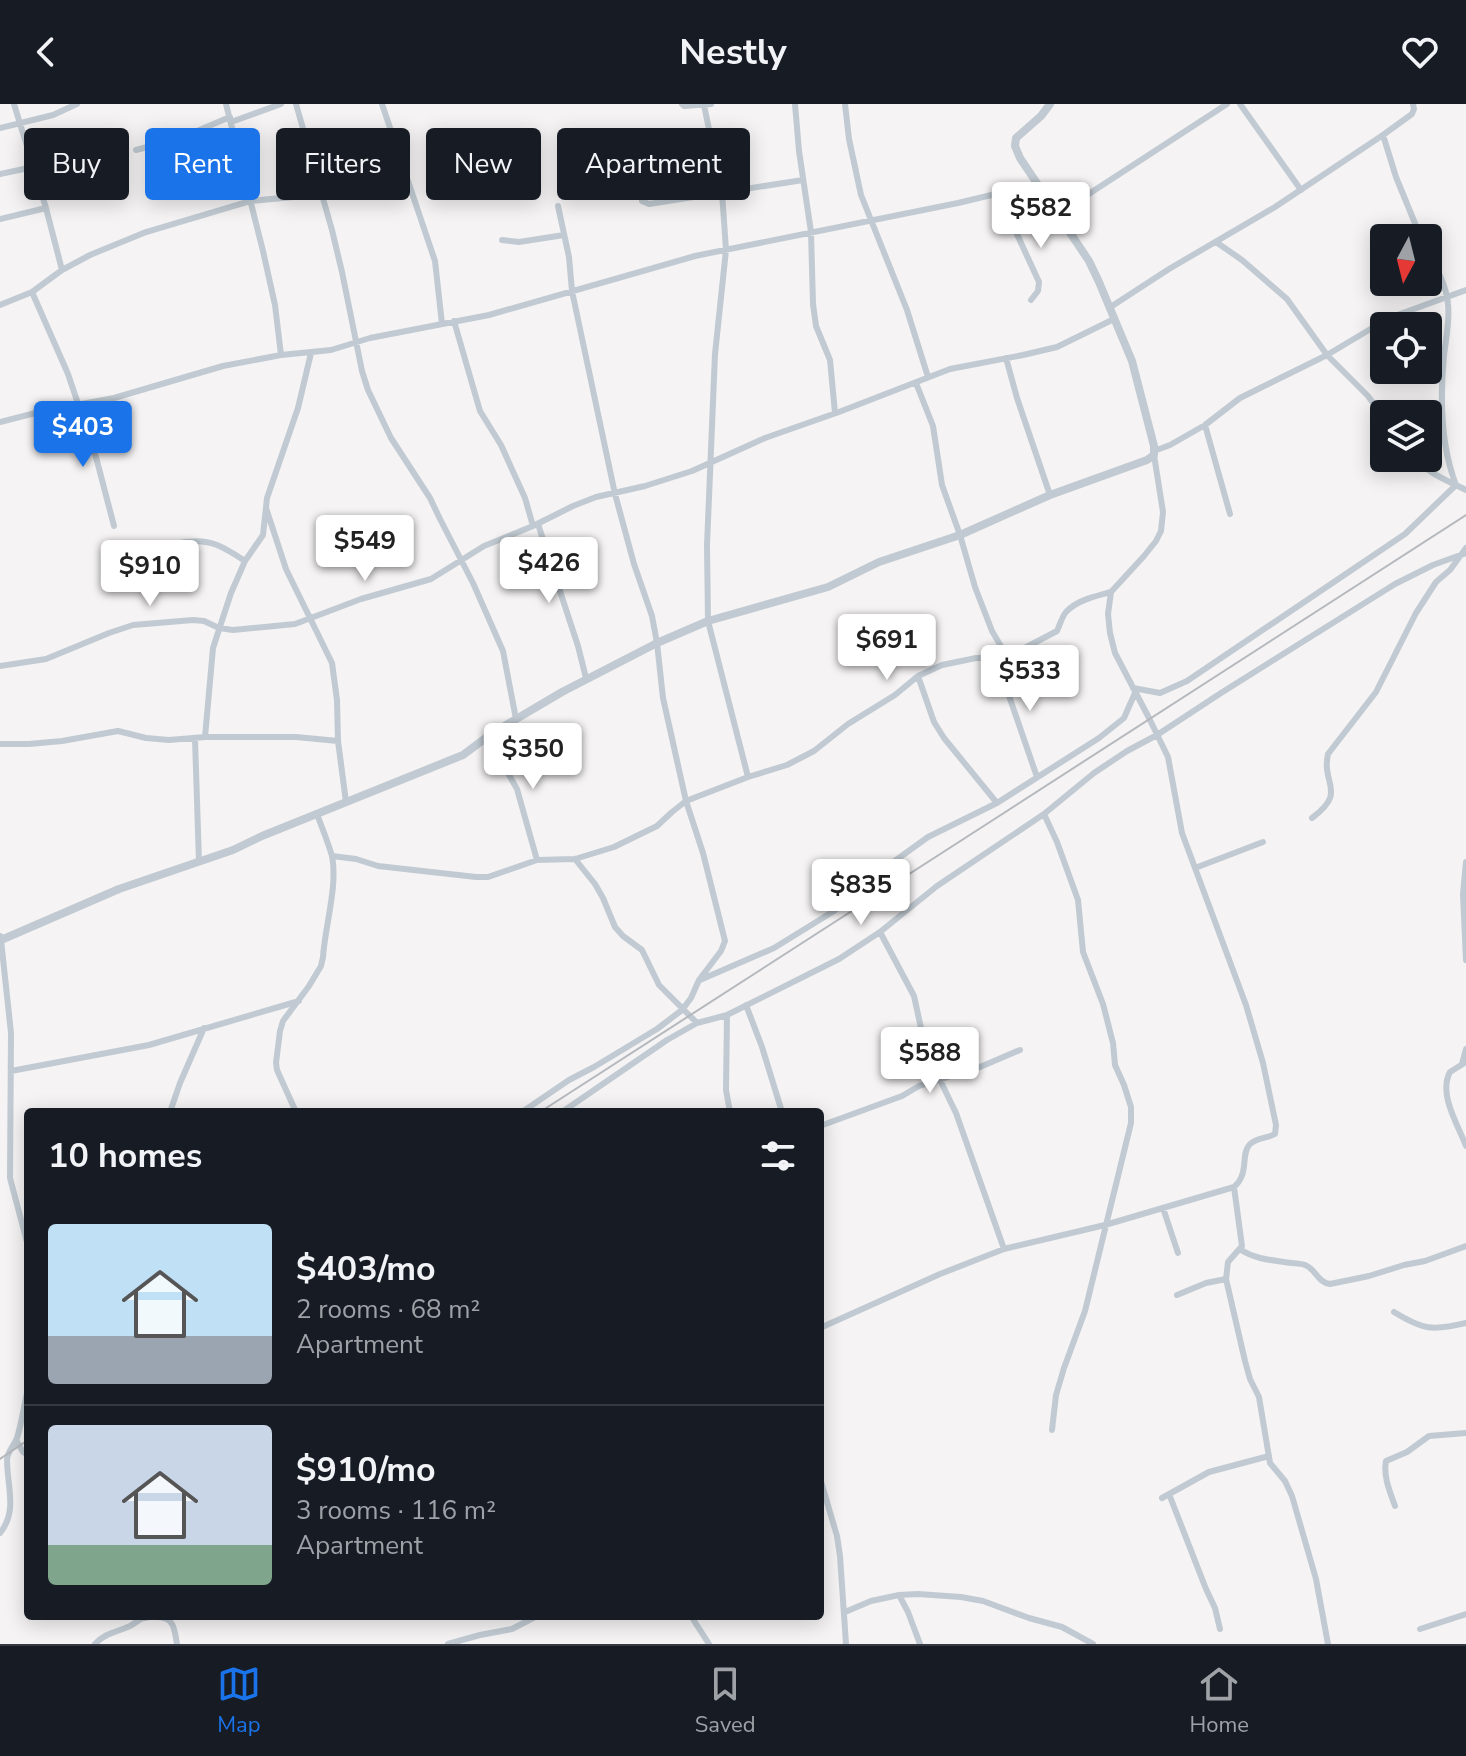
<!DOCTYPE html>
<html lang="en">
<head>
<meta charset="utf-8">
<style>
	:root { --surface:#171b24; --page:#20242c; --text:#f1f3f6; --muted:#9ea1a6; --line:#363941; --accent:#1a73e8 }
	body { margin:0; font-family:"Nunito Sans",sans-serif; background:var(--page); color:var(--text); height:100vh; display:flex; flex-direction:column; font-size:30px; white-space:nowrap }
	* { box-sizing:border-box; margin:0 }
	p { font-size:26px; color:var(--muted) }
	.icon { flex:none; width:44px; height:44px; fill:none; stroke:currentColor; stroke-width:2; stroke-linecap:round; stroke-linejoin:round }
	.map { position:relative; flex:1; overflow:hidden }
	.sheet { position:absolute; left:24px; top:1004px; width:800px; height:512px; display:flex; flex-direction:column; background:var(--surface); border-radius:8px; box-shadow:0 4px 20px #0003 }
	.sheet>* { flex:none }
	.banner { position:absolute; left:24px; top:24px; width:800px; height:72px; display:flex; gap:16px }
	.needle { width:52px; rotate:187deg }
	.controls { position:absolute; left:1370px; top:120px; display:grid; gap:16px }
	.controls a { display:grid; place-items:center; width:72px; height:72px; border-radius:8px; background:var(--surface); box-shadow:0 4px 20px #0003; font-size:40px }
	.price { position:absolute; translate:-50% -68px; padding:0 18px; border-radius:8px; background:#fff; color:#222; font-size:26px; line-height:52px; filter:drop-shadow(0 2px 4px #0008) }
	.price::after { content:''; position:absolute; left:50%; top:48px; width:24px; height:18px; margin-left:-12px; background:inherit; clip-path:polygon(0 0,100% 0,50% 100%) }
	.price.active { background:var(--accent); color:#fff }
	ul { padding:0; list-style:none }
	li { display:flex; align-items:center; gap:24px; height:200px; padding:0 24px }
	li+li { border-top:2px solid var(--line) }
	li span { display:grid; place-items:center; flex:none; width:224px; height:160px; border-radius:8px; color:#555 }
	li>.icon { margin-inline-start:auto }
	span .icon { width:96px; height:96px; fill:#fffc; stroke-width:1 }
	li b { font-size:34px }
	h2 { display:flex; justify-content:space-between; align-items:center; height:96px; padding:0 24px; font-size:34px }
	.chip { padding:0 28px; border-radius:8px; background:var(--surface); box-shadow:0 4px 20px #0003; font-size:28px; line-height:72px }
	.chip.active { background:var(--accent); color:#fff }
	header { display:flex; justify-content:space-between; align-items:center; height:104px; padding:0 24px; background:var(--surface); font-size:36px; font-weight:700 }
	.tab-bar { display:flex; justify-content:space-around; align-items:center; height:112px; border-top:2px solid var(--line); background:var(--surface); font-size:22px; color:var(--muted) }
	.tab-bar a { display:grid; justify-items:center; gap:4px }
	.tab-bar .active { color:var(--accent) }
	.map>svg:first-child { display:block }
</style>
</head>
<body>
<header><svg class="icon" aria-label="back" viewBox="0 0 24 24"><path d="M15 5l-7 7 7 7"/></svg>Nestly<svg class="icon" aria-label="heart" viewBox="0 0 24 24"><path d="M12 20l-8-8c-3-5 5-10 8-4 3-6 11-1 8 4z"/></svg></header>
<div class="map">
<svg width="1466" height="1540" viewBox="0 0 1466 1540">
	<rect width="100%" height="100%" fill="#f5f3f3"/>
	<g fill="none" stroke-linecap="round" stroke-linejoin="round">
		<path stroke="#c1cad2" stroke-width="6" d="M14,0L46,104L62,166
			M226,0L263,147L275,201L281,251
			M296,0L332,126L342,168L362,267L368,286L391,334L430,394L440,415L473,479L503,547L516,615
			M382,0L435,157L442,220
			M682,0L684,2L711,0
			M795,0L799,47L811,128L813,200L816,222L830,256L835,309
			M845,0L849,35L861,91L907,206L928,273
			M1240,0L1301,86
			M704,1L722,88L726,146L715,250L707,441L708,517L748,673
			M231,18L281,0
			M0,24L53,11L77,0
			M1383,31L1396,73L1421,134
			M136,46L178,35L230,13
			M640,62L642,97L649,100L803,76
			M0,70L33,63
			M1007,88L1016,128L1039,178L1038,187L1031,196
			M1058,110L1227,0
			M0,115L46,104
			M502,136L519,138L564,131
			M1216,138L1242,156L1287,195L1327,251L1368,292L1384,314
			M32,188L68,270L96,353L114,422
			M0,201L32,188L62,166L90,151L146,128L250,97L368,86L407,76
			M1109,204L1169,165L1275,103L1383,31L1412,10L1414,5L1413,0
			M454,217L480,307L501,341L525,394L533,422
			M1006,254L1017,294L1050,391
			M916,279L933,322L942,381L960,431L975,483L992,527L1006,551
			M0,318L43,307L114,294L223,262L281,251L331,246L370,234L489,211L695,152L958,99L1037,80
			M1205,321L1230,410
			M1154,347L1170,341L1205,321L1240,294L1327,251L1389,214L1466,186
			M1415,354C1430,371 1447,376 1466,386
			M266,404L286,465L332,559L337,596L338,637L346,698
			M538,420L578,542L586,574
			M117,462C146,451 185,428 217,441C227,445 236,451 245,457
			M996,554L1037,673
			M0,562L46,555L109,529L133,521L193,516L204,517L219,524L233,526L295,520L361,495L431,475L484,442L533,422L573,402L596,393L645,382L692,367L765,334L839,308L950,265L1023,251L1057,243L1114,215
			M918,572L934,618L944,634L997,699
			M1133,584L1160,589L1187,577L1405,430L1456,381C1440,340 1440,294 1444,251C1446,234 1450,217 1448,200C1447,183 1436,163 1428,148
			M491,630L501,657L517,685L537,756
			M205,633L213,544L231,489L245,457L263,431L267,394L298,304L311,249
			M195,635L199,758
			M0,640H29L62,637L118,627L146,634L169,636L205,633H296L338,637
			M1044,710L1057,738L1078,796L1083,848L1103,900L1113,939L1115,961L1124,981L1131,1003V1019L1085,1207L1064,1264L1056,1291L1052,1326
			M1312,714C1348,687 1321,681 1328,650L1376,588L1416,509L1436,478L1450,466L1466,444
			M332,752L356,755L378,762L476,773H488L537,756L575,755L614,743L657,722L672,708L686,697L748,673L787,661L814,647L848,620L895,591L918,572L942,561L976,554H996L1015,549L1057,527C1060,520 1062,513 1066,508C1077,496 1096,492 1111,488
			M575,755L595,780L603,794L615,823L623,832L642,846L659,881L697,919
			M1466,758L1463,790L1466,856
			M1195,764L1263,738
			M880,828L914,892L926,947L956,1009L1004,1145
			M1,836L11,929L10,1074L28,1142
			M700,876L774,844L834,807L867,777L928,733L997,699L1099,634L1124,614L1135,589
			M746,901L762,943L782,1008
			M727,911L726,986L730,1008
			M1466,958L1450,968C1438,990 1458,1021 1466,1042
			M1462,960L1466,945
			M11,967L149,941L299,897
			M170,1008L180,979L204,924
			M296,1008L277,966L276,959L280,927L283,917L309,882L321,862L323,853C325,822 338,782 332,752C328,738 322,724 317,710
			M522,1008L569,976L594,963L657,925L682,906L691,894L699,876L721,847L725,837L703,749L686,697L663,594L657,539L652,512L634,460L615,390L572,187L569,153L558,102
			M562,1008L667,936L697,919L727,911L839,855L880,828L937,782L1044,710L1094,669L1127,647L1157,631L1221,589L1395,480L1433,461L1466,449
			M820,1022L902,992L919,982L980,963L1020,946
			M1234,1083L1242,1142L1228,1158L1226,1175L1245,1257L1250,1275L1259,1293L1270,1359L1285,1377L1292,1392L1316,1475L1328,1540
			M1163,1104L1178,1149
			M1241,1146C1257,1156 1273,1156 1292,1159C1294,1159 1303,1160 1305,1161C1316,1165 1317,1178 1330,1180L1369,1172L1404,1161L1425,1157L1466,1142
			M1177,1191L1206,1179L1226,1175
			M1394,1208C1423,1226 1433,1227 1466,1219
			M820,1224L940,1170L1004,1145L1105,1121L1234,1083C1250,1069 1240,1050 1250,1040C1256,1034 1268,1034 1275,1030L1276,1021L1263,959L1246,901L1182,729L1168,653L1149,614L1115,549L1110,529L1108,510L1111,488L1144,452L1156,437L1161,427L1163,408L1154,351
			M16,1336L23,1348L28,1351
			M820,1374L837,1432L840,1452L846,1540
			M1169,1390L1206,1485L1215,1504L1220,1525
			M1162,1394L1209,1368L1269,1352
			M1395,1402C1390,1388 1383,1372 1386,1357L1407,1348L1429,1332L1466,1329
			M0,1429C18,1407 7,1382 7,1356C7,1348 14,1342 17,1334C22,1318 24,1301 28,1285
			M899,1491L908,1508L920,1540
			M845,1508L871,1497L899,1491L918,1490L961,1493L983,1497L1029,1514L1062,1523L1093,1540
			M691,1512L709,1540
			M1420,1525L1466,1510
			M95,1540C105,1529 117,1528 130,1522C134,1520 137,1517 141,1515C150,1512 167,1511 172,1520C175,1525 176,1535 177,1540
			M448,1540L480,1531L512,1525L537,1512"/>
		<path stroke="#c1cad2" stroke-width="8" d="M0,833L1,836L119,785L233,746L262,732L463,651L491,630L562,588L657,539L708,517L828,483L879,458L960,431L1050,391L1147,356L1154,351V342L1132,257L1099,178L1089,157L1020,54L1015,42L1016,34L1041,12L1050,0"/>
		<path stroke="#b5b8bd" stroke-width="2" d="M540,1008L1466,411
			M0,1355L28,1336"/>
	</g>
</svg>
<div class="controls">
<a><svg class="needle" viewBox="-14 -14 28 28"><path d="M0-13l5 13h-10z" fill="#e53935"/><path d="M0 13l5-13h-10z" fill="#9ea1a6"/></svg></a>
<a><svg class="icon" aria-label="locate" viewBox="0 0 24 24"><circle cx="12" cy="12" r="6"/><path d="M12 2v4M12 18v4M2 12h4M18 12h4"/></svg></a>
<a><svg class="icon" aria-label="layers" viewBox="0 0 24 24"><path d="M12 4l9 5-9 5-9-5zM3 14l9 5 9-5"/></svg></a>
</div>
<b class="price" style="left:1041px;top:146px">$582</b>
<b class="price active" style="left:83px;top:365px">$403</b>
<b class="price" style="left:365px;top:479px">$549</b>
<b class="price" style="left:549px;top:501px">$426</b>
<b class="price" style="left:150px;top:504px">$910</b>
<b class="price" style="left:887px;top:578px">$691</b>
<b class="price" style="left:1030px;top:609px">$533</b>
<b class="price" style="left:533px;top:687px">$350</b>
<b class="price" style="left:861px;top:823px">$835</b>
<b class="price" style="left:930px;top:991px">$588</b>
<div class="banner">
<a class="chip">Buy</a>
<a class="chip active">Rent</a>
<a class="chip">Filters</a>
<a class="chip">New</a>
<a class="chip">Apartment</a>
</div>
<section class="sheet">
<h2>10 homes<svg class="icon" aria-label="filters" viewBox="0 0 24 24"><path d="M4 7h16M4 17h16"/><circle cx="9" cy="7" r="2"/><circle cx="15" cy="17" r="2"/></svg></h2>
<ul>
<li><span style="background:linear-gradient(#bfe0f5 70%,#9aa5b1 0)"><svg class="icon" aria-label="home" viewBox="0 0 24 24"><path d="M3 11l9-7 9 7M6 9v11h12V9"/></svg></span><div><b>$403/mo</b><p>2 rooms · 68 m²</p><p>Apartment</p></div></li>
<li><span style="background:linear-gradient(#c9d6e8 75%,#7fa58c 0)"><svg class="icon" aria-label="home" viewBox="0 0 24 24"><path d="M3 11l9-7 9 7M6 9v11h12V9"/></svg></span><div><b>$910/mo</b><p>3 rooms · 116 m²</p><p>Apartment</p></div></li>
</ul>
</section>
</div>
<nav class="tab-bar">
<a class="active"><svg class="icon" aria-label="map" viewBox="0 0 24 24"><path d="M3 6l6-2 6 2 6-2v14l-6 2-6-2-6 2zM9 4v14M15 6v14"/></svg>Map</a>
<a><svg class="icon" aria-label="saved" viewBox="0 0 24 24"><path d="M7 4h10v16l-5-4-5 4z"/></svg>Saved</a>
<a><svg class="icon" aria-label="home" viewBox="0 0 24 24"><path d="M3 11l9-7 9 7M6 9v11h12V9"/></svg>Home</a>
</nav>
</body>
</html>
